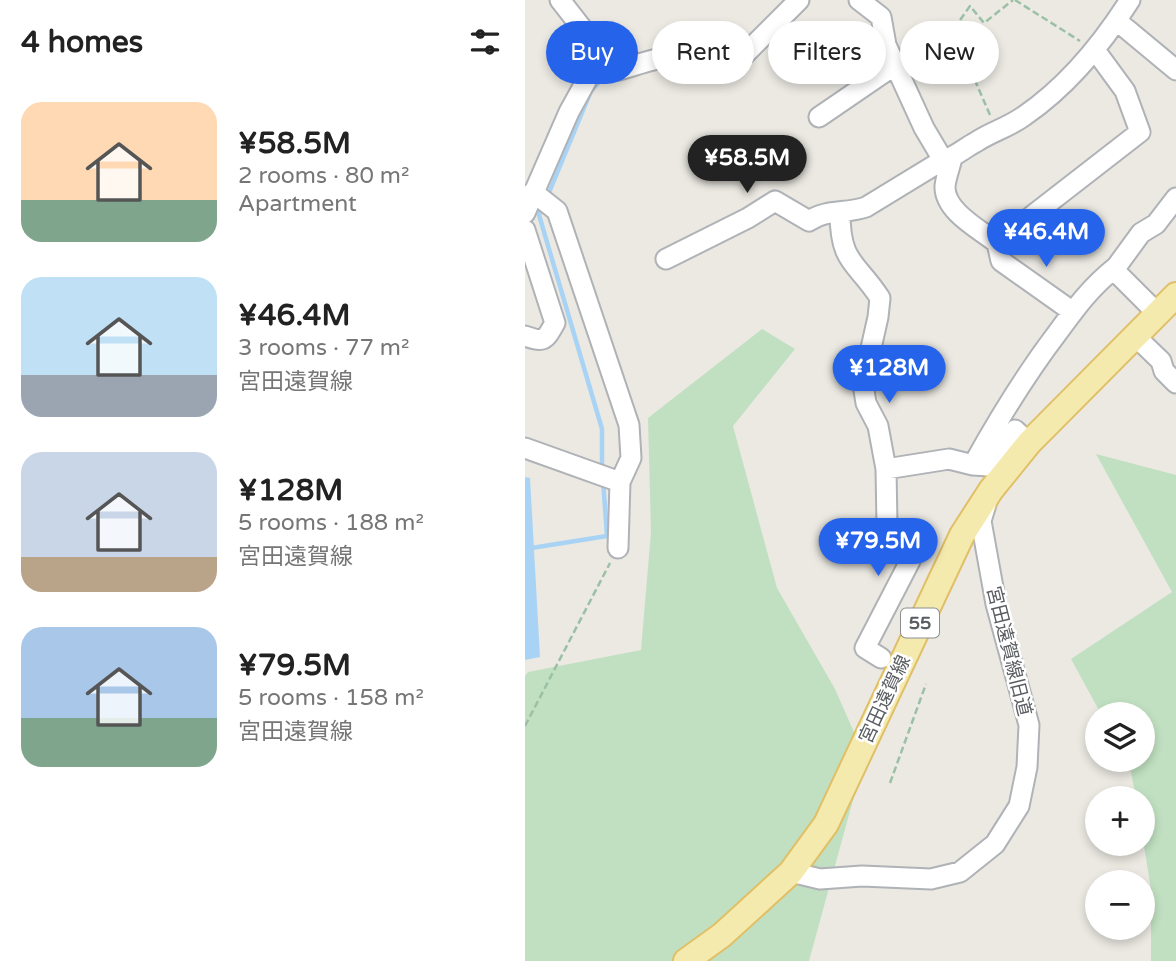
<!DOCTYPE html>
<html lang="en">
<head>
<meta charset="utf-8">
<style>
	:root { --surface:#fff; --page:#f6f6f6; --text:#222; --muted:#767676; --accent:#2563eb }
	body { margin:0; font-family:"Varela Round","Noto Sans JP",sans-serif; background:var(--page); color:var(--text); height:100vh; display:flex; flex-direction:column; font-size:26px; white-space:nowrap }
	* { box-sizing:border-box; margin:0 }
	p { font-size:23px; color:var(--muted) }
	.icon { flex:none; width:38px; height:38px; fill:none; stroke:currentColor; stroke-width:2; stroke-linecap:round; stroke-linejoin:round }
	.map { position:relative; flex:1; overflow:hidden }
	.drawer { display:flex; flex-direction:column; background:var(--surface); width:525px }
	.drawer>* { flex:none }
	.banner { position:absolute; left:21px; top:21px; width:525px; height:63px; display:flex; gap:14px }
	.controls { position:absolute; left:560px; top:702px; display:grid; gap:14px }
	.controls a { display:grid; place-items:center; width:70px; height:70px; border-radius:50%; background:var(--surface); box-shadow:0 4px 10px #0003; font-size:35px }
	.price { position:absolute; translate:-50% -60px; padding:0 16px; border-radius:24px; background:var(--accent); color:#fff; font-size:23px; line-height:46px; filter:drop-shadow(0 2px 4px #0008) }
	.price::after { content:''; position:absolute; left:50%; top:42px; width:21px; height:16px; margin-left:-10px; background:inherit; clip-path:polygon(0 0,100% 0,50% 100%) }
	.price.current { background:#222; color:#fff }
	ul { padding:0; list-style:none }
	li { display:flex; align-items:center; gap:21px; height:175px; padding:0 21px }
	li span { display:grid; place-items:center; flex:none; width:196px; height:140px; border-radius:21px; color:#555 }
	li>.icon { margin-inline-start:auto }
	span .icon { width:84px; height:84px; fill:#fffc; stroke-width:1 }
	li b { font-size:30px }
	h2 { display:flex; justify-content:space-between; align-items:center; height:84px; padding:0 21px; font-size:30px }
	.pill { padding:0 24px; border-radius:32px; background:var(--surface); box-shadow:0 4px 10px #0003; font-size:24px; line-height:63px }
	.pill.current { background:var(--accent); color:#fff }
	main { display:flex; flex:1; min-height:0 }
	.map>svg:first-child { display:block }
</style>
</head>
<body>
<main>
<section class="drawer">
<h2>4 homes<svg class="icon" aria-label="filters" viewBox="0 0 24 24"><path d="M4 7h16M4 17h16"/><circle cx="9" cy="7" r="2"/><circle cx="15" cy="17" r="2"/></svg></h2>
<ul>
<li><span style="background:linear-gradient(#ffd9b3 70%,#7fa58c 0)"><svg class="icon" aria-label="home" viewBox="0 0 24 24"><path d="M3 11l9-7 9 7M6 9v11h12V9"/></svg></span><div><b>¥58.5M</b><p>2 rooms · 80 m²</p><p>Apartment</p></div></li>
<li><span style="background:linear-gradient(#bfe0f5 70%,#9aa5b1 0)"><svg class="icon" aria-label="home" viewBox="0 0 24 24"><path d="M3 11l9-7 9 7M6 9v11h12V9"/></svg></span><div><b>¥46.4M</b><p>3 rooms · 77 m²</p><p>宮田遠賀線</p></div></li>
<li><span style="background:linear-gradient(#c9d6e8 75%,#b9a48a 0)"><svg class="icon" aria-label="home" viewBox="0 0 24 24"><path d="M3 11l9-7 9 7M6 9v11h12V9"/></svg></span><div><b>¥128M</b><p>5 rooms · 188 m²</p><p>宮田遠賀線</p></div></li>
<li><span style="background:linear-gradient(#a9c7e8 65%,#7fa58c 0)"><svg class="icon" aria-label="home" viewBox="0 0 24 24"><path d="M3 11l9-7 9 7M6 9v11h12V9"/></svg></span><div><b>¥79.5M</b><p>5 rooms · 158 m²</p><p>宮田遠賀線</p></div></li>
</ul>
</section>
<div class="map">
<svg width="651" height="961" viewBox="0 0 651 961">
	<rect width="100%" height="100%" fill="#ebe9e2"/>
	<path fill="#c1e0c1" d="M237,329L270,349L208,426L252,588L310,689L332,739L337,767L284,961H0V676L3,672L116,650L126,532L123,418Z
		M571,454L651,475V961H626V889L618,840V798H611L605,767L601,760H618V714H576L546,659L647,592Z"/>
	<path fill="#a9d3f4" d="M0,477L5,478L15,657L0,660Z"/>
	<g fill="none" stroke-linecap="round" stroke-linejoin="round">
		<path stroke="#a9d3f4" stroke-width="4.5" d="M23,195L66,91L81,74L77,69
			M18,206L14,215L77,429V471
			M0,549L82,536L78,480"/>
		<g stroke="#afb2b6" stroke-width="23">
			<path id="minor" d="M35,0L85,64L94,70C110,66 142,53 158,57C180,62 184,80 208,66L274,0
				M334,0L356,17L361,45L399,128L418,160
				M592,21L651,70
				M294,117L370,65
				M427,158C425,167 421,177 420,186C419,211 454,229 472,243L615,132L600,91L570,50
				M8,192L32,211L104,425L106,458L95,482L93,548
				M315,212C315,264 331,261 355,298L353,317L338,384L341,403L353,426L361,469L424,459L448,465L464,466L490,430L504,443
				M0,213L44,112L65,74L82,60
				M0,230L30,323C20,340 20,343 0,336
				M472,243L476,261L548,312
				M141,259L223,218L250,201L284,221C301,209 321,214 341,207L418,160C431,157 439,148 451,142C466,132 484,127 499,116C543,86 577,44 605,0
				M633,314L589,270L616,233L631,224L651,198
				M610,336L636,361L639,371L651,383
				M0,448L95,482
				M448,465C474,418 501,374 533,332C552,306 566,287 591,267
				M356,658L340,648L385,561L362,525L361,469
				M266,872L295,879L337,876L406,879L435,872L470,844L494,806L502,767L504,725L471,604L456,521L462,501"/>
		</g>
		<g stroke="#e0bf67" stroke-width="28">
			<path id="major" d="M161,961L197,935L266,872L301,824L437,535L466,490L504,443L651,295"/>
		</g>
		<path stroke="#9bc0a6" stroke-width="2.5" stroke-dasharray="7 3.5" stroke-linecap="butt" d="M490,0L555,41
			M465,115L428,30L445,6L459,23L488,0
			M0,726L85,563
			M365,783L401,684"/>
		<use href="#minor" stroke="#fff" stroke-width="19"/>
		<use href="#major" stroke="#f5eaae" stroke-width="24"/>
	</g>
	<g text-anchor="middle" stroke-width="5" stroke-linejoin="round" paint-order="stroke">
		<rect fill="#fff" stroke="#8c8e90" stroke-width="2" x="376" y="608.5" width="38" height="29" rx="5"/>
		<g font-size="18" font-weight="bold" fill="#5a5d61">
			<text x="395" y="629">55</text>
		</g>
		<g font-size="19" fill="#5a5d61" stroke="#fff">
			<text transform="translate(485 651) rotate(76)" y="7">宮田遠賀線旧道</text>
			<text transform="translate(359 699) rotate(-65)" y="7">宮田遠賀線</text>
		</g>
	</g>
</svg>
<div class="controls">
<a><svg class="icon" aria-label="layers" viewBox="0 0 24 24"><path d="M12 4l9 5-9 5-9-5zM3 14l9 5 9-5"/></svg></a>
<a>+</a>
<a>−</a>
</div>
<b class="price current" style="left:222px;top:195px">¥58.5M</b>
<b class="price" style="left:521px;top:269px">¥46.4M</b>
<b class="price" style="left:364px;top:405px">¥128M</b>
<b class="price" style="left:353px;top:578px">¥79.5M</b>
<div class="banner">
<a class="pill current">Buy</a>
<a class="pill">Rent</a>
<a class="pill">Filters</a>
<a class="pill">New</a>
</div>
</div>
</main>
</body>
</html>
